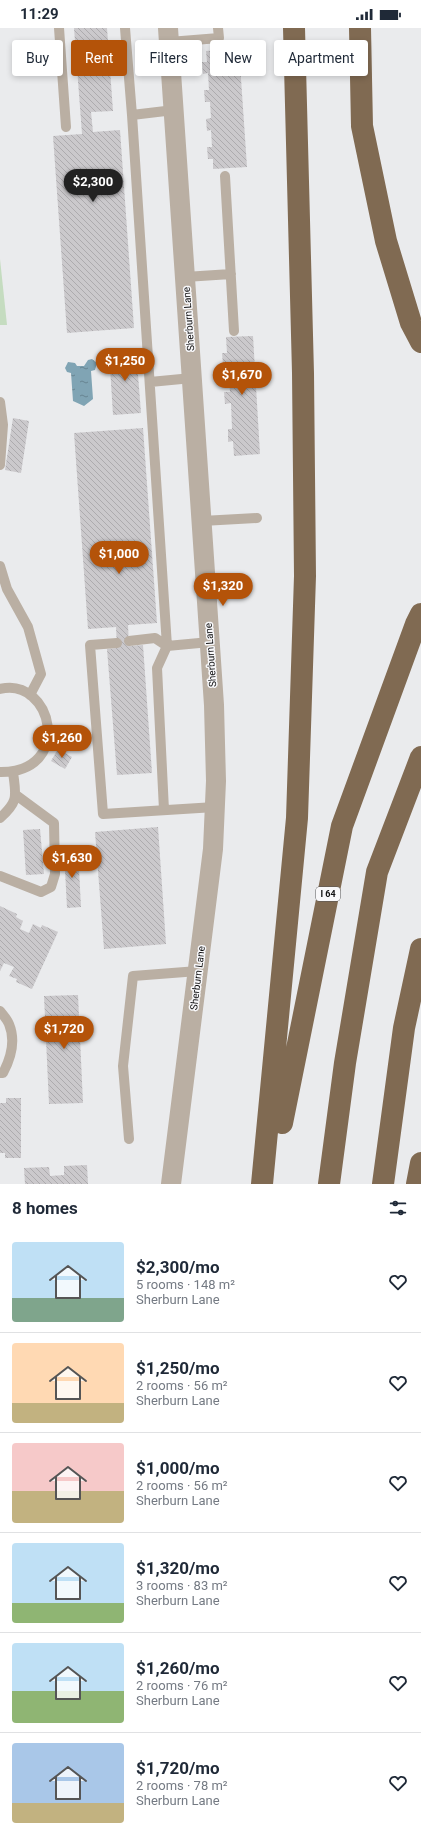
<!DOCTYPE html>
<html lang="en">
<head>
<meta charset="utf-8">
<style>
	:root { --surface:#fff; --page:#f2f2f3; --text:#1f2937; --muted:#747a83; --line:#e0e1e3; --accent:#b45309 }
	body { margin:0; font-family:Roboto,sans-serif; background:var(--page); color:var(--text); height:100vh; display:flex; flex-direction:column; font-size:15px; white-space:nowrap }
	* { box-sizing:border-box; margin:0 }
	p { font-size:13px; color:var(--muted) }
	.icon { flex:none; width:22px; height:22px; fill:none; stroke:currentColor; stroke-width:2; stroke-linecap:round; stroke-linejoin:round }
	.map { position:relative; height:1156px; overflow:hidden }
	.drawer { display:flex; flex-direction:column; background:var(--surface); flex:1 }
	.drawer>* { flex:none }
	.hud { position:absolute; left:12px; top:12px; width:397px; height:36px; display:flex; gap:8px }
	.price { position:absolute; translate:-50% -34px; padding:0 9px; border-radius:14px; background:var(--accent); color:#fff; font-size:13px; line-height:26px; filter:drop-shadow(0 1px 2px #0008) }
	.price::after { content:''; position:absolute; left:50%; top:24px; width:12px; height:9px; margin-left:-6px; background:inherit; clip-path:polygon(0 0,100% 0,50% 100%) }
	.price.on { background:#222; color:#fff }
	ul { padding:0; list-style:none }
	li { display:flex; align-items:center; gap:12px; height:100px; padding:0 12px }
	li+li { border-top:1px solid var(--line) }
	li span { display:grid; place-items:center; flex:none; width:112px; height:80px; border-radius:4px; color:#555 }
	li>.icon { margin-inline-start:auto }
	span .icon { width:48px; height:48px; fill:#fffc; stroke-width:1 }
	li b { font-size:17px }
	h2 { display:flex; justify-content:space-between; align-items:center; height:48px; padding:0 12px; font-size:17px }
	.pill { padding:0 14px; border-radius:4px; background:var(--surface); box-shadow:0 2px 6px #0003; font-size:14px; line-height:36px }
	.pill.on { background:var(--accent); color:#fff }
	.status { display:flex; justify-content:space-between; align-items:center; height:28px; padding:0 20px; background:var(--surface); direction:ltr }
	.status svg { height:11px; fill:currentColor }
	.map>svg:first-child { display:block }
</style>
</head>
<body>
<div class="status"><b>11:29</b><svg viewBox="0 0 49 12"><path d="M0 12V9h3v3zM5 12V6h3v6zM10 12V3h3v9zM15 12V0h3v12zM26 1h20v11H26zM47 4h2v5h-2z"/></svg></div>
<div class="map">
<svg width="421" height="1156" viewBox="0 0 421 1156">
	<defs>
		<pattern id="water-ripples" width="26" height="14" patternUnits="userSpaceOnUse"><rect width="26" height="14" fill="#80a4b4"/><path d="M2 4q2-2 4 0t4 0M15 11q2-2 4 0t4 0" fill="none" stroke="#678491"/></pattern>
		<pattern id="building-back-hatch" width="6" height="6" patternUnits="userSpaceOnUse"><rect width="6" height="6" fill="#cbc9cc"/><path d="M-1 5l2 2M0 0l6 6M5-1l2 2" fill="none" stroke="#adabae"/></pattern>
	</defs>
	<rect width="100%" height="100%" fill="#eaebed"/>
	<path fill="#c5dcc0" d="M0,231L7,297H0Z"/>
	<path fill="url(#water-ripples)" d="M92,331L97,335L95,342L91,343L93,371L84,378L73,373L71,345L67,344L65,340L68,334L75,335L77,338H84L88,332Z"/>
	<path fill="url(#building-back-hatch)" d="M74,0H107L113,83L91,84L93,104L120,102L134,300L67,305L53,108L82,106Z
		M239,21L247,139L213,141V131H208L207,119H212L211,102L207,103L206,91L211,90L210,74H205L204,62H209L208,45L203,46L202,34H207L206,23Z
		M253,308L260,426L234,428L233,413L228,414V401H232L231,375L225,376L224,364H230L228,336L223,337L222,325H227L226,309Z
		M136,321L141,385L113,387L109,323Z
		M13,390L29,393L21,445L5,442Z
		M143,400L157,595L128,597L129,618L143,617L152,745L117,747L107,621L117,620L116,599L88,601L74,405Z
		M58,721L72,729L65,741L51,733Z
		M158,799L166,916L104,921L95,804Z
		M40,801L44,846L26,847L23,802Z
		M78,822L81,879L67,880L64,823Z
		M0,878L17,886L16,889L23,893L20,901L29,905L33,896L41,900L42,897L58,904L32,961L16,954L17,951L9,948L14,939L4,935L0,943Z
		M78,967L83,1075L49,1076L44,968Z
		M6,1070H21V1130H5V1125H0V1075H6Z
		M87,1137L88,1156H25L24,1140L49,1139L50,1148L64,1147V1138Z"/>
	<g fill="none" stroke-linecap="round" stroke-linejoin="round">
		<path stroke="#baafa3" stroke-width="10" d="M59,0L66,99
			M125,0L132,87L174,82
			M169,14L219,10L218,0
			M132,87L167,618L157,640L164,782
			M225,148L234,303
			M185,249L231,246
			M150,354L192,350
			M0,374L3,397L0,437
			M202,493L257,490
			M0,538L7,561L28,599L41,646L30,667
			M129,613L155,610L167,618L210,614
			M117,615L90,617L103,786L215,779
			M0,661C52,648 75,745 0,744
			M0,790C19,773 16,768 13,744
			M0,848L41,864L51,859L55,846L54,795L16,767
			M0,983C3,987 7,991 9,996C16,1013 11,1030 3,1045H0
			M129,1111L123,1038L133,948L198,943"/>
		<path stroke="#baafa3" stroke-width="20" d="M168,0L214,677L216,753L213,821L171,1156"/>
		<path stroke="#806a52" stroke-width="22" d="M360,0L362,98L386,213L411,295L421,314
			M282,1095L342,798L416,596L421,586
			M262,1156L297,790L305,548L303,345L294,0
			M329,1156L345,1035L377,844L421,729
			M383,1156L404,1000L421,921
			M417,1156L421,1135"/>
	</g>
	<g text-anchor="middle" stroke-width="3" stroke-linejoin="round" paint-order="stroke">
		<rect fill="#f8f8fa" stroke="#555556" stroke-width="1" x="316" y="859" width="24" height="14" rx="3"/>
		<g font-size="9" font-weight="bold" fill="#0f0f10">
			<text x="328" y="869">I 64</text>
		</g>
		<g font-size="10" fill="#0f0f10" stroke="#f8f8fa">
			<text transform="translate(188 291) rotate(-94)" y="4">Sherburn Lane</text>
			<text transform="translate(210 627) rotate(-94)" y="4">Sherburn Lane</text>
			<text transform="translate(197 950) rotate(-83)" y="4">Sherburn Lane</text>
		</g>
	</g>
</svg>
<b class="price on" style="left:93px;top:175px">$2,300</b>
<b class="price" style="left:125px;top:354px">$1,250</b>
<b class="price" style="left:242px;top:368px">$1,670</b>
<b class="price" style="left:119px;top:547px">$1,000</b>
<b class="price" style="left:223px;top:579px">$1,320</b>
<b class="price" style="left:62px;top:731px">$1,260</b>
<b class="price" style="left:72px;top:851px">$1,630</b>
<b class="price" style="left:64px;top:1022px">$1,720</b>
<div class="hud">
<a class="pill">Buy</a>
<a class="pill on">Rent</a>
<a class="pill">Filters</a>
<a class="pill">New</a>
<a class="pill">Apartment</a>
</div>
</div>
<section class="drawer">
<h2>8 homes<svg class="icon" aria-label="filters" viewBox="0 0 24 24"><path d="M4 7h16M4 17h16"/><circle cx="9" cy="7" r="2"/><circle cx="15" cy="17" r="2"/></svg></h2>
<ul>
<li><span style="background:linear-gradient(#bfe0f5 70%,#7fa58c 0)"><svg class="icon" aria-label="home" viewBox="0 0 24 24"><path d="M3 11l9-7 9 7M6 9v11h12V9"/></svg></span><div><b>$2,300/mo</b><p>5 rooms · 148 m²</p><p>Sherburn Lane</p></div><svg class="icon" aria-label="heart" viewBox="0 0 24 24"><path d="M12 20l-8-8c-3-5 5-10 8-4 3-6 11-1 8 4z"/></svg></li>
<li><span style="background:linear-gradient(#ffd9b3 75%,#c2b280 0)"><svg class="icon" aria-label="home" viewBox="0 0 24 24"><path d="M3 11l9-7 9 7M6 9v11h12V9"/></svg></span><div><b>$1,250/mo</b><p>2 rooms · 56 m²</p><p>Sherburn Lane</p></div><svg class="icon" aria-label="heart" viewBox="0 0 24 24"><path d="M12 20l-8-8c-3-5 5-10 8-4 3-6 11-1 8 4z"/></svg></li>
<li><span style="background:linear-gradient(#f6c9c9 60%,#c2b280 0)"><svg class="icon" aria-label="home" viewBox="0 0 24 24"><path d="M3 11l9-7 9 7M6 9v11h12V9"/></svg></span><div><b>$1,000/mo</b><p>2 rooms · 56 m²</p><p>Sherburn Lane</p></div><svg class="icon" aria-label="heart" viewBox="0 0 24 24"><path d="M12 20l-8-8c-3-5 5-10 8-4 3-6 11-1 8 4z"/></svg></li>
<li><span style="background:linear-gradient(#bfe0f5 75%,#8fb573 0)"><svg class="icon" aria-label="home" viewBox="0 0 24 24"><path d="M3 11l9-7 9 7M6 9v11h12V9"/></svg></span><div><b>$1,320/mo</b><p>3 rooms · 83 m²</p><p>Sherburn Lane</p></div><svg class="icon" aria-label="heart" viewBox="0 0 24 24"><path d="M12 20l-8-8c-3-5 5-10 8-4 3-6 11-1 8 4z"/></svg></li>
<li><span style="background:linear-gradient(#bfe0f5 60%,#8fb573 0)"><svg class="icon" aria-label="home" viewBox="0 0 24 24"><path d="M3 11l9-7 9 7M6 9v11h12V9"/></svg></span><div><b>$1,260/mo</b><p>2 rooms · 76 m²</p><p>Sherburn Lane</p></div><svg class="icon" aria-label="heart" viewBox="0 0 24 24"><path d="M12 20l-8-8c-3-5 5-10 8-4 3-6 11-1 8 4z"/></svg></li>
<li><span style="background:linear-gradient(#a9c7e8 75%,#c2b280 0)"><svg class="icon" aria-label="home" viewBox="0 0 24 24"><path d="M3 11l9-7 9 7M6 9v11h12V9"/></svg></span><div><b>$1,720/mo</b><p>2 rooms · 78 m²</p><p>Sherburn Lane</p></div><svg class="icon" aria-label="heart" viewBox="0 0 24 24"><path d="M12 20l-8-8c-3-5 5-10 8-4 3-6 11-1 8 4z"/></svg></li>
</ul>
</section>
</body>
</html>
